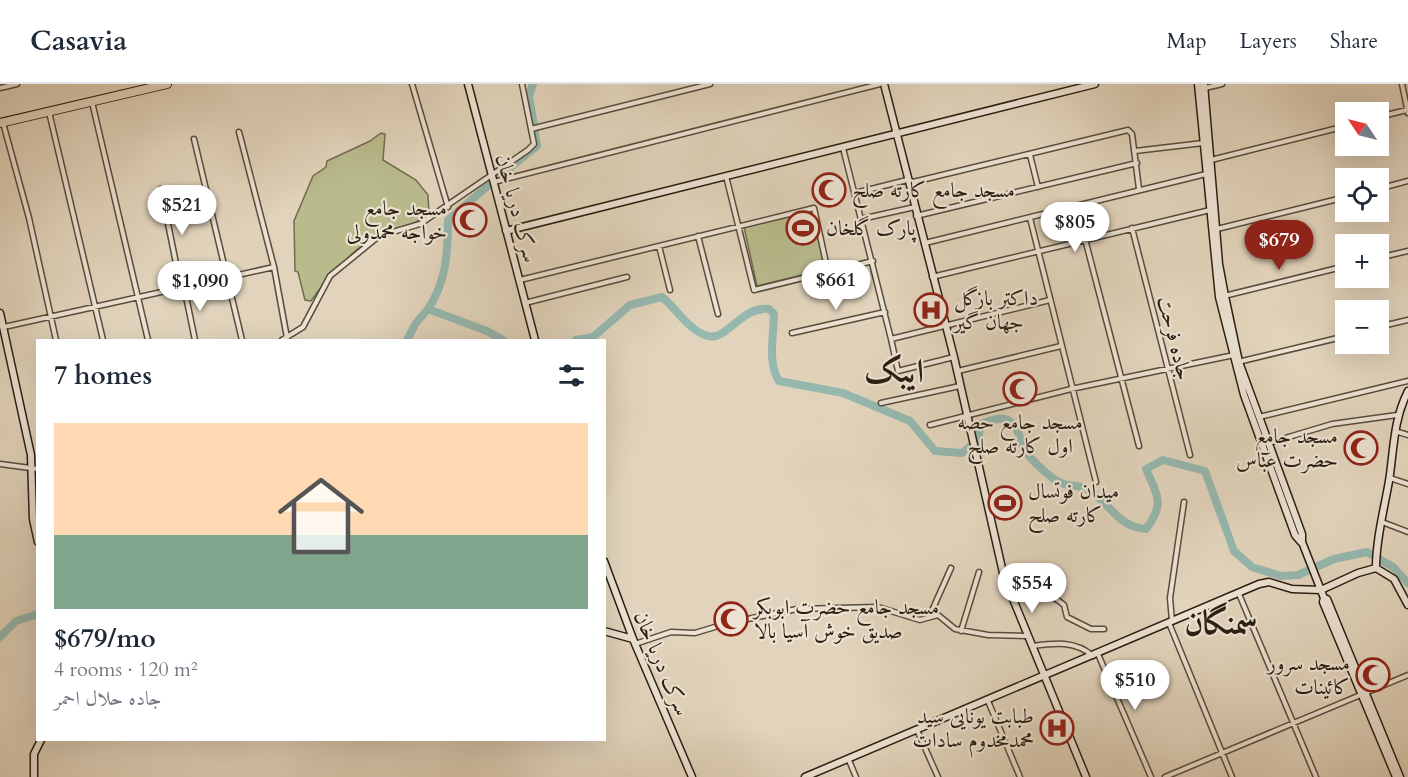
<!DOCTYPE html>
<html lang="en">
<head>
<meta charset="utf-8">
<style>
	:root { --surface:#fff; --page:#f2f2f3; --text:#1f2937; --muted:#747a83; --line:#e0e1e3; --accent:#8f2418 }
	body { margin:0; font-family:Cardo,Amiri,serif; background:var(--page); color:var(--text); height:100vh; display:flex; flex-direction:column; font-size:22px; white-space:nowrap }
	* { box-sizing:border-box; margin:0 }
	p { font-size:20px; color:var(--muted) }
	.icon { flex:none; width:33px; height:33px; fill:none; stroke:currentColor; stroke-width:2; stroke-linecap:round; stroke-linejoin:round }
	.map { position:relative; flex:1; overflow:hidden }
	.panel { position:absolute; left:36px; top:255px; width:570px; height:402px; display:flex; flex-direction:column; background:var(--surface); border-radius:0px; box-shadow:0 6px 24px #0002 }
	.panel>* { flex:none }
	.needle { width:39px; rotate:305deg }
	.tools { position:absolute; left:1335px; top:18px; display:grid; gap:12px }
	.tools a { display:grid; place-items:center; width:54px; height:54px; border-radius:0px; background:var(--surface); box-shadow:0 6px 24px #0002; font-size:30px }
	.price { position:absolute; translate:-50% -51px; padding:0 14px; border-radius:21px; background:#fff; color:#222; font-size:20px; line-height:39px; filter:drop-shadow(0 2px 3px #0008) }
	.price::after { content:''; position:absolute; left:50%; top:36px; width:18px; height:14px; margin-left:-9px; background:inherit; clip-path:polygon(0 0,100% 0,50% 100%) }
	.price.selected { background:var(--accent); color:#fff }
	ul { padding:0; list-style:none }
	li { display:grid; align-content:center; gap:12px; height:318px; padding:0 18px }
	li span { display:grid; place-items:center; height:186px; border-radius:0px; color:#555 }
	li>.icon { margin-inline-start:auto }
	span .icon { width:108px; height:108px; fill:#fffc; stroke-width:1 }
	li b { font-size:26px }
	h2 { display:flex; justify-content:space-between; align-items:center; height:72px; padding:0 18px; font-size:26px }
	header { display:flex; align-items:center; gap:36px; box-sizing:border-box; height:84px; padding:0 30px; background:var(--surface); border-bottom:2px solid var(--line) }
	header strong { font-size:28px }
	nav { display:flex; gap:33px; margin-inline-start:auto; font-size:21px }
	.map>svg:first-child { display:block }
</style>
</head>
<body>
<header>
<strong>Casavia</strong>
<nav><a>Map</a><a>Layers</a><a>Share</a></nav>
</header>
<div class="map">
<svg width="1408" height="693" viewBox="0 0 1408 693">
	<rect width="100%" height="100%" fill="#e2d4bc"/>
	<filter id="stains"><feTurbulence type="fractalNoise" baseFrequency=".00333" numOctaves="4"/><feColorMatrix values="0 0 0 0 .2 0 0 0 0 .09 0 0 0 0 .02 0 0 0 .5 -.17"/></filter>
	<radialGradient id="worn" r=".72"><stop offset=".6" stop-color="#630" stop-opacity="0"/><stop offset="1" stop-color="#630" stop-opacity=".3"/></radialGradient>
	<path fill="#b9bb8d" stroke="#726c4f" stroke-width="1.5" d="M381,49L385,50L383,76L416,96L428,111L429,130C415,142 398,142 382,149C357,160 326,195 311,217L305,216L298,188L295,187L294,137L313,92L326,83L327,77L370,57Z
		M812,127L826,185L757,202L744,143Z
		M1013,406L1014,430L998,431L996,407Z"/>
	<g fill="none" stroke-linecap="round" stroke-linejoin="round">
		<path stroke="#95b8af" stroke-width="8" d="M533,0L529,12L534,42
			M496,95L537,62L535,48
			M428,225C446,199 448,168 448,136L490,100
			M407,256L416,239L428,225L487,247L503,256
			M576,256L593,253L630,221L662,213C675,223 690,248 708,252C727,257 741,222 769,225L774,230C774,251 767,279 779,297L843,309L910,337L935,367L962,369L978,356L981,340C989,337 1000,332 1008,336C1021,343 1019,361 1028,371C1036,380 1053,397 1064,400C1071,402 1080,401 1086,405C1110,417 1115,442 1146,445C1165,420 1158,412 1146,385L1163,376L1205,387L1234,467L1252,483L1281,492L1298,491L1334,475L1367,468L1393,483L1408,499
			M0,553L16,537L38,530"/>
		<g stroke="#584c3c" stroke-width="7">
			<path id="street" d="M412,0L448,123
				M1402,0L1408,29
				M0,4L17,0
				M1205,4L1222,0
				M92,18L148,256
				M49,28L103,256
				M1378,33L1407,26
				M3,39L29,134L56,256
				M531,45L710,0
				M239,48L274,183L287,254
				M194,55L242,256
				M843,64L891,255
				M1135,67L1203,59
				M1030,71L1038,103
				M1211,76L1346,42
				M726,92L754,206L873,177
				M494,98L880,0
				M909,99L1128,46L1132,50L1139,105
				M161,105L181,204
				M1378,105L1408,97
				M855,109L907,96
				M916,132L1137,79
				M1030,134L1096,398
				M861,135L915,123
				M1132,144L1190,371
				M1217,145L1346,113
				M698,152L718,230
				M1085,155L1139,362
				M925,159L1206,90
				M659,162L670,206
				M1378,174L1408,167
				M932,193L1210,126
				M520,196L814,124L828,188
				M184,203L195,256
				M1224,212L1346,182
				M525,219L627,193
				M4,243L274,183
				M1378,243L1408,236
				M792,249L885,228
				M282,256L303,243L330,192L379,152L420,140L528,66L534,60L522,0
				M954,273L898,287L891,255L1050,216
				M1238,278L1346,252
				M958,287L1061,262
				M881,319L960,302
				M1259,333L1408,297
				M930,341L1071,305L1234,271
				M1395,347L1408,351
				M1269,359L1332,340L1397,331
				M0,380L38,385
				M1390,394L1408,400
				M1382,438L1408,448
				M1005,493C1024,497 1050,509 1064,521L1067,533L1091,545H1104
				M1239,510L1316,693
				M930,531L951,484
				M1172,537L1170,514L1184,418
				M1169,539L1232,693
				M961,547L979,488
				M635,560L671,548L695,549L728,539L797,525L878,523L920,536L938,531L955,545L988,551L1027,552
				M1032,562C1054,559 1075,556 1093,572
				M1098,570L1151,693
				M1108,590L1129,593
				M988,617L1020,693
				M917,646L938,693
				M848,674L856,693
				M1165,693L1408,591"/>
		</g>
		<g stroke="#2a1e11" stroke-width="9">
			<path id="secondary" d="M468,0L535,256
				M884,0L954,273L1004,493L1086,693
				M1198,0L1219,213L1244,311L1295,451L1301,458
				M1204,0L1219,180L1225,212L1239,278L1302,450V458L1324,514L1323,518L1396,693
				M506,147L1095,0
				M0,229L31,371L33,435L38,458
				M604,477L633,555L692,693
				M1376,484C1376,455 1384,426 1389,397C1394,365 1393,337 1408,307
				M1376,484L1394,495L1408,521
				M1324,514L1327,515L1400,693
				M604,547L633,555
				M34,693V670L41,656
				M805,693L1259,500L1269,498L1292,505L1321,506L1358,489L1376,484"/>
		</g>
		<g stroke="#2a1e11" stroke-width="10">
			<path id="highway" d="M0,39L167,0"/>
		</g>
		<use href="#street" stroke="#ece3d3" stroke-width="4"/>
		<use href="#secondary" stroke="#ece3d3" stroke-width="6"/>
		<use href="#highway" stroke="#e2d4bc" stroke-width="8"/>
	</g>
	<defs>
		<g id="mosque-ring" transform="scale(1.725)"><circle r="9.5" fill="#ece3d3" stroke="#8f2418" stroke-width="1.5"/><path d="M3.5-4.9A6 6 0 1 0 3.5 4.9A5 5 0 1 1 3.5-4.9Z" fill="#8f2418"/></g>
		<g id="stadium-ring" transform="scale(1.725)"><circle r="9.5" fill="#ece3d3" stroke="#8f2418" stroke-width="1.5"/><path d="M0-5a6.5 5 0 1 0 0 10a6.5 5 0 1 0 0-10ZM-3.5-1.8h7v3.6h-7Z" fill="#8f2418"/></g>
		<g id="hospital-ring" transform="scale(1.725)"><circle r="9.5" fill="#ece3d3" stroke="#8f2418" stroke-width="1.5"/><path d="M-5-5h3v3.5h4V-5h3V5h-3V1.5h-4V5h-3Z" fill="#8f2418"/></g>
	</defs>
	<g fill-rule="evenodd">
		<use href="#mosque-ring" x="829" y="106"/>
		<use href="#mosque-ring" x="470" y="136"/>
		<use href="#stadium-ring" x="803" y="144"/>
		<use href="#hospital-ring" x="931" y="226"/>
		<use href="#mosque-ring" x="1020" y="305"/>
		<use href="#mosque-ring" x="1361" y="364"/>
		<use href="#stadium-ring" x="1005" y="419"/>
		<use href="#mosque-ring" x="731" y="535"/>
		<use href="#mosque-ring" x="1373" y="591"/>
		<use href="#hospital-ring" x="1057" y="644"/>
	</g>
	<g text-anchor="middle" stroke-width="4.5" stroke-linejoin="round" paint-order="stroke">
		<g font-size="21" fill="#2a1e11" stroke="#ece3d3" text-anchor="start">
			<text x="852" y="113">مسجد جامع کارته صلح</text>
			<text x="447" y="131" text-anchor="end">مسجد جامع<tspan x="447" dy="24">خواجه محمدولی</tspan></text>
			<text x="826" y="151">پارک گلخان</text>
			<text x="954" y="221">داکتر بازگل<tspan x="954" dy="24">جهان گیر</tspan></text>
			<text x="1020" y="345" text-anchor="middle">مسجد جامع حصه<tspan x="1020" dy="24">اول کارته صلح</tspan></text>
			<text x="1338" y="359" text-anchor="end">مسجد جامع<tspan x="1338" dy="24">حضرت عباس</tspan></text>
			<text x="1028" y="414">میدان فوتسال<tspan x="1028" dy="24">کارته صلح</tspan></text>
			<text x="754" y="530">مسجد جامع حضرت ابوبکر<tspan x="754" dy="24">صدیق خوش آسیا بالا</tspan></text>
			<text x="1350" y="586" text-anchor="end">مسجد سرور<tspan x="1350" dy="24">کائینات</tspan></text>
			<text x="1034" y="639" text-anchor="end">طبابت یونایی سید<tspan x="1034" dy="24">محمدمخدوم سادات</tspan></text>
		</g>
		<g font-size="21" fill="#2a1e11" stroke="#ece3d3">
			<text transform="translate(517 124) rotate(75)" y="7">سرک دریا خان</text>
			<text transform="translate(1175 254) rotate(76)" y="7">جاده فرحت</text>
			<text transform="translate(662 579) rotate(67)" y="7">سرک دریا خان</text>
		</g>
		<g font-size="33" font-weight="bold" fill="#2a1e11" stroke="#ece3d3">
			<text x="894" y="298">ایبک</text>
			<text x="1221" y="550">سمنگان</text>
		</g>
	</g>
	<rect width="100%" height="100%" filter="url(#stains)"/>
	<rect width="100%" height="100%" fill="url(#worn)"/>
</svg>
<div class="tools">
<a><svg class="needle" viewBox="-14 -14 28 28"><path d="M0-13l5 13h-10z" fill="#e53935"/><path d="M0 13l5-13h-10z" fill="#747a83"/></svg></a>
<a><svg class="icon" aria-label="locate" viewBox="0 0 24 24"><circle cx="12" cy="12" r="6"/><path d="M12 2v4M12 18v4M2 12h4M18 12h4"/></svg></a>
<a>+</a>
<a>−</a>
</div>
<b class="price" style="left:182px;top:152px">$521</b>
<b class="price" style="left:1075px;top:169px">$805</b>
<b class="price selected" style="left:1279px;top:187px">$679</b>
<b class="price" style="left:836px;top:227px">$661</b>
<b class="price" style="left:200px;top:228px">$1,090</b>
<b class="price" style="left:1032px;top:530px">$554</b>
<b class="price" style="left:1135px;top:627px">$510</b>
<section class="panel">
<h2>7 homes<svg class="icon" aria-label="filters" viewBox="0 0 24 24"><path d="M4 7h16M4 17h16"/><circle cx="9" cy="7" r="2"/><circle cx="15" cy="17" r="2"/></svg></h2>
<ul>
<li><span style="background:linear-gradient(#ffd9b3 60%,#7fa58c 0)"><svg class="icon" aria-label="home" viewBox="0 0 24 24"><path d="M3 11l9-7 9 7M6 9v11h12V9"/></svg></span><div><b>$679/mo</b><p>4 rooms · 120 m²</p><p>جاده حلال احمر</p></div></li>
</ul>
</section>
</div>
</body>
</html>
